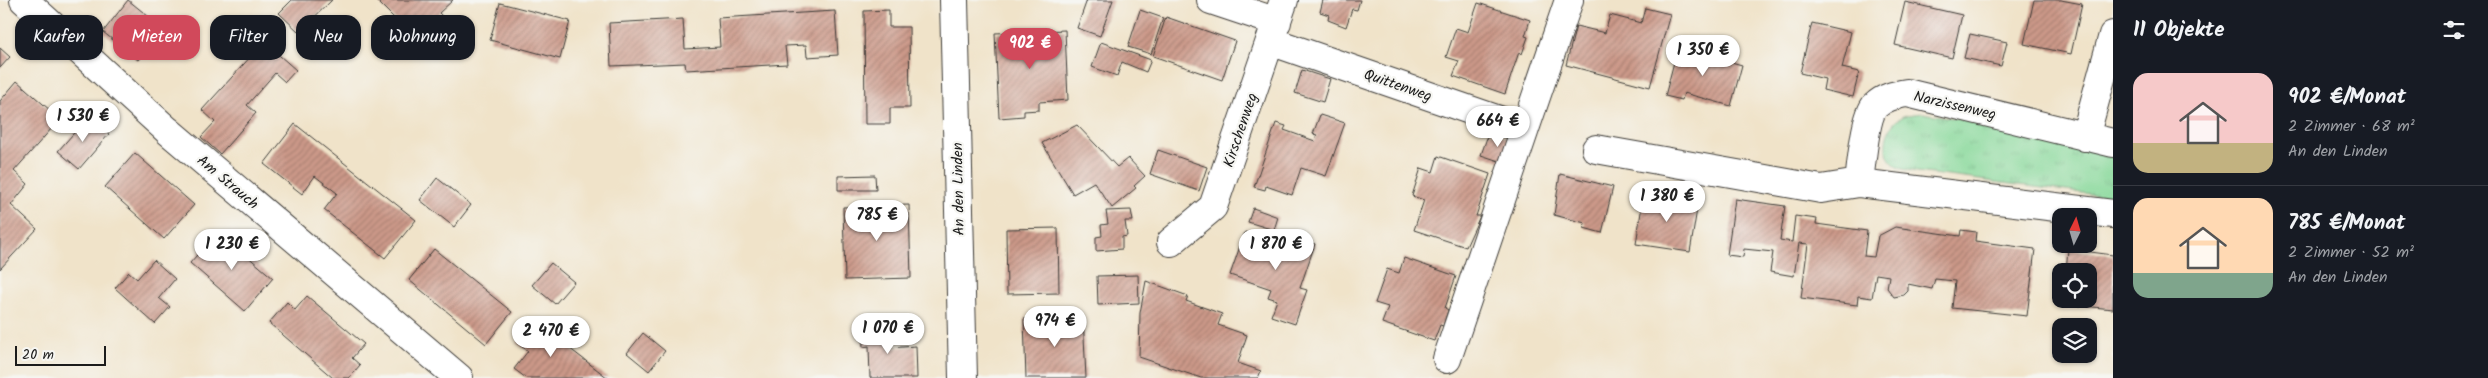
<!DOCTYPE html>
<html lang="de">
<head>
<meta charset="utf-8">
<style>
	:root { --surface:#171b24; --page:#20242c; --text:#f1f3f6; --muted:#9ea1a6; --line:#363941; --accent:#d1495b }
	body { margin:0; font-family:Kalam,sans-serif; background:var(--page); color:var(--text); height:100vh; display:flex; flex-direction:column; font-size:19px; white-space:nowrap }
	* { box-sizing:border-box; margin:0 }
	p { font-size:16px; color:var(--muted) }
	.icon { flex:none; width:28px; height:28px; fill:none; stroke:currentColor; stroke-width:2; stroke-linecap:round; stroke-linejoin:round }
	.map { position:relative; flex:1; overflow:hidden }
	.panel { display:flex; flex-direction:column; background:var(--surface); width:375px }
	.panel>* { flex:none }
	.top-card { position:absolute; left:15px; top:15px; width:475px; height:45px; display:flex; gap:10px }
	.needle { width:32px; rotate:5deg }
	.controls { position:absolute; left:2052px; top:208px; display:grid; gap:10px }
	.controls a { display:grid; place-items:center; width:45px; height:45px; border-radius:10px; background:var(--surface); box-shadow:0 1px 4px #0004; font-size:25px }
	.scale { position:absolute; left:15px; bottom:12px; width:91px; box-sizing:border-box; padding-left:5px; border:2px solid #1c1c1c; border-top:0; font-size:14px; line-height:18px; white-space:nowrap; color:#1c1c1c; -webkit-text-stroke:4px #f6f6f2; paint-order:stroke }
	.price { position:absolute; translate:-50% -42px; padding:0 11px; border-radius:18px; background:#fff; color:#222; font-size:16px; line-height:32px; filter:drop-shadow(0 1px 2px #0008) }
	.price::after { content:''; position:absolute; left:50%; top:30px; width:15px; height:11px; margin-left:-8px; background:inherit; clip-path:polygon(0 0,100% 0,50% 100%) }
	.price.on { background:var(--accent); color:#fff }
	ul { padding:0; list-style:none }
	li { display:flex; align-items:center; gap:15px; height:125px; padding:0 20px }
	li+li { border-top:1px solid var(--line) }
	li span { display:grid; place-items:center; flex:none; width:140px; height:100px; border-radius:15px; color:#555 }
	li>.icon { margin-inline-start:auto }
	span .icon { width:60px; height:60px; fill:#fffc; stroke-width:1 }
	li b { font-size:21px }
	h2 { display:flex; justify-content:space-between; align-items:center; height:60px; padding:0 20px; font-size:21px }
	.chip { padding:0 18px; border-radius:15px; background:var(--surface); box-shadow:0 1px 4px #0004; font-size:18px; line-height:45px }
	.chip.on { background:var(--accent); color:#fff }
	main { display:flex; flex:1; min-height:0 }
	.map>svg:first-child { display:block }
</style>
</head>
<body>
<main>
<div class="map">
<svg width="2113" height="378" viewBox="0 0 2113 378">
	<defs>
		<pattern id="grass-tufts" width="24" height="20" patternUnits="userSpaceOnUse" patternTransform="scale(1.25)"><rect width="24" height="20" fill="#86d899"/><path d="M3 7l-1-3M5 7V3M7 7l1-3M15 17l-1-3M17 17v-4M19 17l1-3" fill="none" stroke="#73b983"/></pattern>
		<pattern id="building-hatch" width="6" height="6" patternUnits="userSpaceOnUse" patternTransform="scale(1.25)"><rect width="6" height="6" fill="#cc9989"/><path d="M-1 1l2-2M0 6l6-6M5 7l2-2" fill="none" stroke="#a57c6f"/></pattern>
	</defs>
	<rect width="100%" height="100%" fill="#f6f6f2"/>
	<filter id="ink" filterUnits="userSpaceOnUse"><feTurbulence type="fractalNoise" baseFrequency=".02" numOctaves="2"/><feDisplacementMap in="SourceGraphic" scale="10" xChannelSelector="R" yChannelSelector="G"/><feConvolveMatrix kernelMatrix="1 2 1 2 8 2 1 2 1" color-interpolation-filters="sRGB"/></filter>
	<filter id="wash" filterUnits="userSpaceOnUse"><feTurbulence type="fractalNoise" baseFrequency=".0096" numOctaves="4" result="noise"/><feDisplacementMap in="SourceGraphic" scale="20" xChannelSelector="R" yChannelSelector="G"/><feGaussianBlur stdDeviation="1.12" result="paint"/><feColorMatrix in="noise" values="0 0 0 0 0 0 0 0 0 0 0 0 0 0 0 0 0 1.4 0 .05"/><feComposite in="paint" operator="in"/></filter>
	<g filter="url(#wash)">
		<rect width="100%" height="100%" fill="#f0e3c9"/>
		<path fill="url(#grass-tufts)" stroke="#517a5a" d="M1923,113L1953,118L2113,155V197L1917,172C1911,170 1903,170 1898,167C1878,155 1885,125 1903,116C1909,114 1917,114 1923,113Z"/>
		<g id="blocks">
			<path fill="url(#building-hatch)" d="M128,0L164,29L138,60L103,32Z
				M292,0H332L299,32L279,13Z
				M376,0H453L439,13L457,31L432,56Z
				M1087,0H1113L1100,36L1077,28Z
				M1323,0H1360L1357,10L1352,9L1346,27L1328,20L1329,15L1320,12Z
				M2034,0H2061L2082,4L2071,54L2024,44Z
				M1905,2L1962,15L1952,58L1895,45Z
				M500,3L570,21L560,59L490,40Z
				M1478,3L1530,20L1525,36L1528,37L1522,54L1519,52L1505,94L1453,76L1459,61L1446,57L1456,28L1468,32Z
				M1645,8L1670,14L1650,87L1566,65L1576,26L1605,33L1610,15L1641,23Z
				M889,10V27H909L910,108H890V124H865L864,11Z
				M1140,10L1163,18L1151,54L1128,47Z
				M835,11L838,55L807,57L806,45L785,46L787,64L686,70L685,63L611,66L609,23L683,19L685,49L720,47L718,18Z
				M1166,17L1235,41L1222,80L1153,56Z
				M1812,23L1851,32L1842,68L1859,72L1853,97L1823,90L1825,79L1800,73Z
				M1065,30L1068,100L1039,102V110L1024,111V116L999,118L995,33Z
				M1970,34L2007,42L2001,66L1964,58Z
				M264,42L296,70L285,82L275,73L247,105L256,113L220,154L201,137L215,122L202,110Z
				M1101,42L1151,60L1146,72L1122,62L1117,76L1092,67Z
				M1678,47L1742,65L1731,106L1684,93L1682,100L1665,96Z
				M0,48L10,57L0,68Z
				M1302,70L1330,79L1323,102L1295,93Z
				M17,81L60,119L14,171L28,184L11,205L37,229L0,269V101Z
				M1320,115L1345,123L1326,176L1301,168L1292,195L1266,186L1265,190L1254,187L1276,123L1286,126L1284,130L1315,141L1317,135L1313,134Z
				M88,117L109,134L79,169L58,151Z
				M295,124L416,220L385,258L324,210L337,193L315,176L302,194L264,164Z
				M1077,125L1117,167L1128,158L1145,176L1134,186L1136,188L1112,208L1094,182L1073,194L1042,143Z
				M1489,132L1516,141L1508,164L1481,155Z
				M1158,150L1207,167L1199,191L1150,174Z
				M135,153L194,205L164,239L105,187Z
				M1438,156L1490,174L1476,216H1480L1466,247L1414,230L1424,200L1412,196L1421,168L1433,172Z
				M1560,174L1613,187L1602,233L1584,228L1585,223L1554,215Z
				M875,175L876,190H838V176Z
				M437,178L471,205L454,227L420,200Z
				M1644,193L1698,203L1690,252L1636,244Z
				M1735,199L1785,206L1780,240L1792,242L1795,216L1817,219L1816,224L1867,231L1864,256L1874,257L1878,236L1895,227L1960,236L1961,230L1976,232L1975,241L2035,249L2027,316L1952,308L1955,281L1935,279L1932,289L1908,284V291L1904,295L1894,297L1887,288L1889,276L1876,274L1872,298L1858,296L1857,305L1801,298L1808,244L1799,243L1794,276L1770,272L1773,252L1744,249L1743,257L1727,255Z
				M909,205L911,278L845,280L843,207Z
				M1253,208L1278,217L1274,230L1248,222Z
				M1131,210L1133,221H1125L1127,236L1122,237V249L1096,251V237L1102,236L1101,225L1108,224L1106,211Z
				M1058,228L1059,293L1007,294L1006,229Z
				M218,231L273,278L245,311L190,263Z
				M1245,232L1281,244L1285,234L1315,244L1300,288L1307,290L1295,324L1271,316L1277,300L1268,297L1271,289L1230,275Z
				M434,249L512,312L486,344L409,280Z
				M2068,249L2113,255V309L2062,304L2063,299H2089V271H2066Z
				M1404,258L1456,276L1445,308L1448,310L1443,326L1440,325L1434,341L1382,323L1388,307L1375,303L1387,269L1399,273Z
				M154,260L175,279L159,298L170,307L155,324L115,288L129,272L137,279Z
				M551,263L574,282L555,304L532,285Z
				M1138,275L1139,303L1098,305L1097,276Z
				M1146,281L1188,296L1186,301L1222,314L1218,325L1247,335L1238,363L1261,371L1258,378H1201L1139,357L1140,313Z
				M307,296L364,344L352,358L360,365L349,378H333L269,323L287,302L295,310Z
				M1083,316L1086,378H1026L1024,319Z
				M534,321L608,378H526L514,369L528,351L517,343Z
				M889,324V348L916,346L917,378H870L869,346L863,347L862,326Z
				M643,333L665,351L649,371L627,353Z"/>
		</g>
	</g>
	<g filter="url(#ink)">
		<use href="#blocks" fill-opacity="0" stroke="#3c3a36" stroke-width="1"/>
		<g fill="none" stroke-linecap="round" stroke-linejoin="round">
			<g stroke="#3c3a36" stroke-width="30">
				<path id="minor" d="M24,0L167,130L459,378
					M954,0L963,378
					M1211,0L1277,22
					M1270,41L1525,129L1569,0
					M2085,137L2113,35
					M1596,149L1821,189L1859,183L2113,214
					M1859,183C1861,167 1865,117 1875,106C1884,97 1895,95 1907,93L2113,143
					M1171,242L1213,207L1284,0
					M1447,359L1525,129"/>
			</g>
			<use href="#minor" stroke="#fff" stroke-width="28"/>
		</g>
	</g>
	<g text-anchor="middle" stroke-width="4.5" stroke-linejoin="round" paint-order="stroke">
		<g font-size="15" fill="#1c1c1c" stroke="#f6f6f2">
			<text transform="translate(1398 85) rotate(19)" y="5">Quittenweg</text>
			<text transform="translate(1955 105) rotate(13)" y="5">Narzissenweg</text>
			<text transform="translate(1240 130) rotate(-71)" y="5">Kirschenweg</text>
			<text transform="translate(228 182) rotate(40)" y="5">Am Strauch</text>
			<text transform="translate(958 189) rotate(-91)" y="5">An den Linden</text>
		</g>
	</g>
</svg>
<div class="controls">
<a><svg class="needle" viewBox="-14 -14 28 28"><path d="M0-13l5 13h-10z" fill="#e53935"/><path d="M0 13l5-13h-10z" fill="#9ea1a6"/></svg></a>
<a><svg class="icon" aria-label="locate" viewBox="0 0 24 24"><circle cx="12" cy="12" r="6"/><path d="M12 2v4M12 18v4M2 12h4M18 12h4"/></svg></a>
<a><svg class="icon" aria-label="layers" viewBox="0 0 24 24"><path d="M12 4l9 5-9 5-9-5zM3 14l9 5 9-5"/></svg></a>
</div>
<div class="scale">20 m</div>
<b class="price on" style="left:1030px;top:70px">902 €</b>
<b class="price" style="left:1703px;top:77px">1 350 €</b>
<b class="price" style="left:83px;top:143px">1 530 €</b>
<b class="price" style="left:1498px;top:148px">664 €</b>
<b class="price" style="left:1667px;top:223px">1 380 €</b>
<b class="price" style="left:877px;top:242px">785 €</b>
<b class="price" style="left:232px;top:271px">1 230 €</b>
<b class="price" style="left:1276px;top:271px">1 870 €</b>
<b class="price" style="left:1055px;top:348px">974 €</b>
<b class="price" style="left:888px;top:355px">1 070 €</b>
<b class="price" style="left:551px;top:358px">2 470 €</b>
<div class="top-card">
<a class="chip">Kaufen</a>
<a class="chip on">Mieten</a>
<a class="chip">Filter</a>
<a class="chip">Neu</a>
<a class="chip">Wohnung</a>
</div>
</div>
<section class="panel">
<h2>11 Objekte<svg class="icon" aria-label="filters" viewBox="0 0 24 24"><path d="M4 7h16M4 17h16"/><circle cx="9" cy="7" r="2"/><circle cx="15" cy="17" r="2"/></svg></h2>
<ul>
<li><span style="background:linear-gradient(#f6c9c9 70%,#c2b280 0)"><svg class="icon" aria-label="home" viewBox="0 0 24 24"><path d="M3 11l9-7 9 7M6 9v11h12V9"/></svg></span><div><b>902 €/Monat</b><p>2 Zimmer · 68 m²</p><p>An den Linden</p></div></li>
<li><span style="background:linear-gradient(#ffd9b3 75%,#7fa58c 0)"><svg class="icon" aria-label="home" viewBox="0 0 24 24"><path d="M3 11l9-7 9 7M6 9v11h12V9"/></svg></span><div><b>785 €/Monat</b><p>2 Zimmer · 52 m²</p><p>An den Linden</p></div></li>
</ul>
</section>
</main>
</body>
</html>
